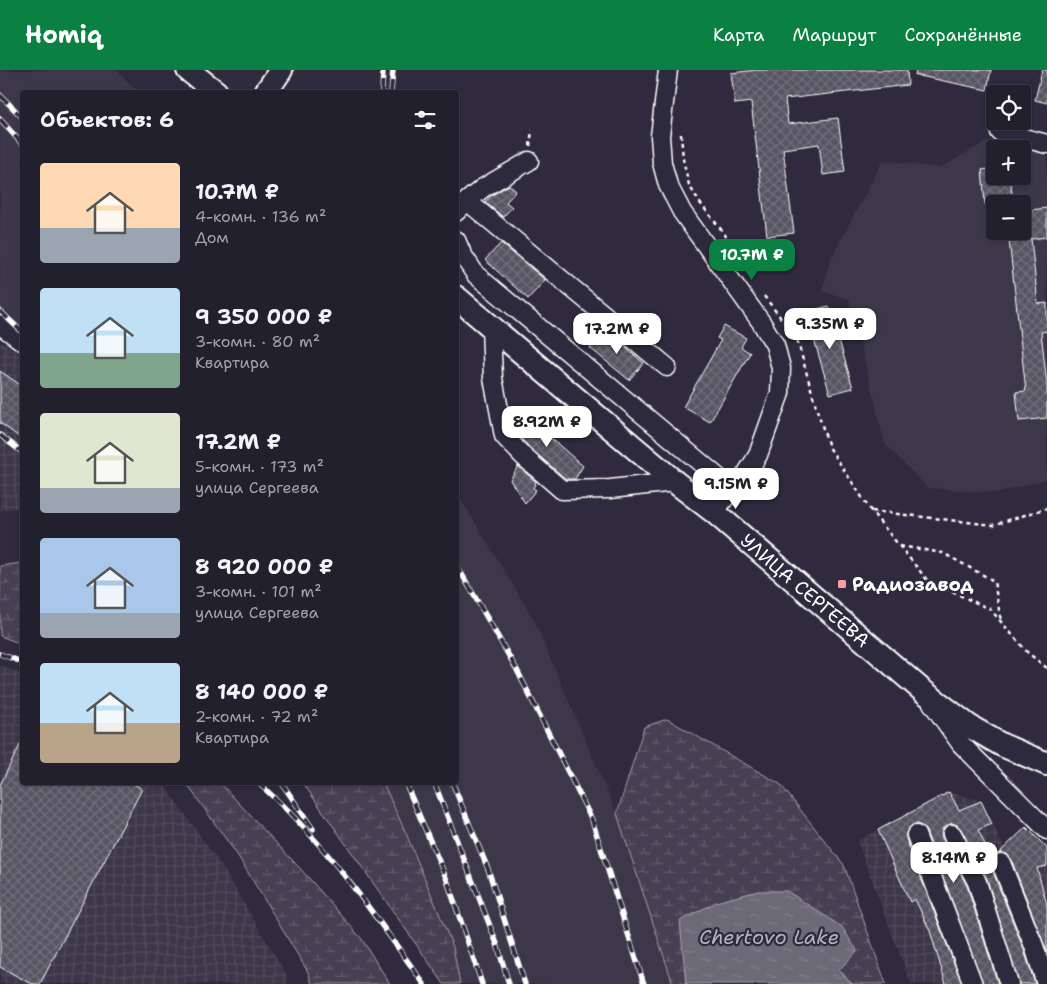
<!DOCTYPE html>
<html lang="ru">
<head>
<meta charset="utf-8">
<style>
	:root { --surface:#23202e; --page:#2b2836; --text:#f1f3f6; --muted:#a3a3aa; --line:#403e4a; --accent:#0b8043 }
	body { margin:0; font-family:"Shantell Sans",sans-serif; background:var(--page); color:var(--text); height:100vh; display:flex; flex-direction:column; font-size:19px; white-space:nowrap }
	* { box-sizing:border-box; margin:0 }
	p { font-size:16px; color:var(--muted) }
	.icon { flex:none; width:28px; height:28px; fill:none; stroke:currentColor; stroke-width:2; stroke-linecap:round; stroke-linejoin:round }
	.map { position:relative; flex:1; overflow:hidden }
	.drawer { position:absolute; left:20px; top:20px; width:439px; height:695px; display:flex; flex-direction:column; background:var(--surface); border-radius:5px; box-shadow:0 1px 4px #0004,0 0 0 1px var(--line) }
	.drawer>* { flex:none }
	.controls { position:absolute; left:986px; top:15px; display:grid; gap:10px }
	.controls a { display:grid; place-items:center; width:45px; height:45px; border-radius:5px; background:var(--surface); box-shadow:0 1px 4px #0004,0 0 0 1px var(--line); font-size:25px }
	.price { position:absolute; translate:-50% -42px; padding:0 11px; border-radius:10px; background:#fff; color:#222; font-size:16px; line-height:32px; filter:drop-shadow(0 1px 2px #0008) }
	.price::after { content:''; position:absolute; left:50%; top:30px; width:15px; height:11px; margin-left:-8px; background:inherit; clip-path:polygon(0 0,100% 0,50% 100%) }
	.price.selected { background:var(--accent); color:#fff }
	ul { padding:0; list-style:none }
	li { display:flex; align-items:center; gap:15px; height:125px; padding:0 20px }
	li span { display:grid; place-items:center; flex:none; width:140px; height:100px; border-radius:5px; color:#555 }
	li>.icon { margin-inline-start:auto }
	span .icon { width:60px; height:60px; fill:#fffc; stroke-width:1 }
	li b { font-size:21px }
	h2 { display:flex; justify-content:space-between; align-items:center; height:60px; padding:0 20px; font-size:21px }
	header { display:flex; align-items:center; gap:30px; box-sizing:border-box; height:70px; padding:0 25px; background:var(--accent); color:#fff }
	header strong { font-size:24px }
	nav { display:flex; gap:28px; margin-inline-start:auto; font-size:18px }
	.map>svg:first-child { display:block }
</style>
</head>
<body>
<header>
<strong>Homiq</strong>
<nav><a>Карта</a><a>Маршрут</a><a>Сохранённые</a></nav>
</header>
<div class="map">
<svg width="1047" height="914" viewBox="0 0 1047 914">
	<defs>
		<pattern id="industrial-grid" width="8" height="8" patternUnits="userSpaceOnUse" patternTransform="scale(1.25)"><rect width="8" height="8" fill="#3c3749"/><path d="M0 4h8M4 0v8" fill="none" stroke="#504b5b"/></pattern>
		<pattern id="wetland-marsh" width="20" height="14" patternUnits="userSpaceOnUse" patternTransform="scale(1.25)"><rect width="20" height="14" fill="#464152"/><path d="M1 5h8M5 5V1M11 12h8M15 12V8" fill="none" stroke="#625e6c"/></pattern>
		<pattern id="water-ripples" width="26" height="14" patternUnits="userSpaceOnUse" patternTransform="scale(1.25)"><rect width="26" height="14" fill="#6d6a77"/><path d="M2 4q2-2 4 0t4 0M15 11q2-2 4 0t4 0" fill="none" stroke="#83808b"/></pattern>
		<pattern id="building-cross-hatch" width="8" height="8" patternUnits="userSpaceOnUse" patternTransform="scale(1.25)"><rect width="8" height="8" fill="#595564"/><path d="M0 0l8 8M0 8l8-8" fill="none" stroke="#726e7b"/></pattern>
	</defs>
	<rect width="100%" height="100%" fill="#2f2a3d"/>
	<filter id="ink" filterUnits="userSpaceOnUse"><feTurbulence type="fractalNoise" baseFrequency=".02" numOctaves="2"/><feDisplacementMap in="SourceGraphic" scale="10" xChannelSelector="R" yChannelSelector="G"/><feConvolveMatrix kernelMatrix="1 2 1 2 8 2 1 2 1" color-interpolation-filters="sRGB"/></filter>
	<g filter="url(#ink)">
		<path fill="#3c3749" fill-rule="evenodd" d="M0,0H117L138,22H22V268L0,250Z
			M987,71L1020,79H995V106H1022L1023,79L1047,85V409L998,423L928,418L885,374L849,229L822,221L831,188L883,90L940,98ZM995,134H1022V161H995Z
			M456,421L533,548L617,744L673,914H460L453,877L405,761L383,713L456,712Z"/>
		<path fill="url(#industrial-grid)" d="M0,271L22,284V433L16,438L0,441Z
			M0,595L22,604V712L163,713L221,795L285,902L289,914H0Z
			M949,722L981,731L1004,778L1026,757L1047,778V914H911L857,771Z"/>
		<path fill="url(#wetland-marsh)" stroke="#a2a0a8" d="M21,493L22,495V574L0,566V496Z
			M667,649L780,714L844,795L886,914H852L839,900H685L686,914H673L617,744L644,657Z
			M186,713H220L308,807L361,868L390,914H312L308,902L238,786Z
			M303,713H383L405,761L453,877L460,914H444Z"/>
		<path fill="url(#water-ripples)" stroke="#a7a6ad" d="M758,821H787L842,857L857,881L839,900L852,914H686L680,851L716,832Z"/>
		<path fill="url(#building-cross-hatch)" stroke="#fff" d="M756,0H907L908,15L785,29L788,54L838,48L845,102L823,105L819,74L783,79L794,163L767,166L751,32L735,34L731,3Z
			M916,0H991L987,20L915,5Z
			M1042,0H1047V33L1035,30Z
			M995,98V106H1010L1013,134H985L982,100Z
			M509,115L516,121L506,132L512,137L503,147L485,132L492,125Z
			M1047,138V167L1031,169L1038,234L1047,233V261L1041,262L1047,315V348L1019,351L1016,322L1026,321L1008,161H1022V141Z
			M501,173L545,210L528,229L485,190Z
			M829,236L853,318L830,324L806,242Z
			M724,256L746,268L741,277L750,283L710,352L683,337L721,270L717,268Z
			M604,260L644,293L629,310L590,278Z
			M0,301L22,316V369L0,353Z
			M522,343L583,396L575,409H566L531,379L514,361L513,358Z
			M518,396L536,412L533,418L536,420L525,433L510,410Z
			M22,671V712H131L142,719L40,914H32L0,897V715Z
			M949,722L959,740L981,731L992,754L978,760L992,789L991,797L1024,880L1035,914H1019L987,809L961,759L957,755L952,753L943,758L941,763L942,768L967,816L998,914H983L926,761L922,756L917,754L912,755L908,759L906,764V769L962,914H946L930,861L915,829L910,832L878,760Z
			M1026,757L1047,778V796L1037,798L1047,835V882L1011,789L1007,784L999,783Z"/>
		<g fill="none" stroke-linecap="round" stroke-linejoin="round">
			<g stroke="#fff" stroke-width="21">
				<path id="minor" d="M668,0L660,66L662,93L668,115L682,142L761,252L775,275L781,298L780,323L758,385L742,411L732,419L714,442
					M1000,62L1047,74
					M467,131L483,118L529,91
					M456,142L467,131L667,297
					M456,170L462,184L476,205L732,419
					M0,255L22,271
					M491,257L493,308L504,366L524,387L562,420L610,419L675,412
					M932,633L961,674L1047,760
					M952,764L977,812L1009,914
					M916,765L973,914
					M1001,793L1034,876L1046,914"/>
			</g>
			<g stroke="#fff" stroke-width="26">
				<g id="major">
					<path d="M188,0L216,22"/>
					<path d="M266,22L281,0"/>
					<path id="s1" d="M456,227L675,412L714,442L923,621L969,656L1002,675L1047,694"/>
				</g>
			</g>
			<path stroke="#fff" stroke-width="2.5" stroke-dasharray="4 4" stroke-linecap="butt" d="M681,64L683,89L689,115L700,133L724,163L744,200
				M530,76L532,60
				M764,226L797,269L817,340L829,377L871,441L928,511L990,539L1028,583L1047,598
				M872,441L993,455L1047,438
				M900,476L943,483L994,511L1001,551"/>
			<use href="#minor" stroke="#2f2a3d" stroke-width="18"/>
			<use href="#major" stroke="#2f2a3d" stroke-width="22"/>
			<g stroke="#fff" stroke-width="5.5">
				<path id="rail" d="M382,22L383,0
					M391,22L393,0
					M0,25L22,47
					M0,49L22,74
					M0,241L21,261
					M0,365L22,382
					M456,494L517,600L592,750L644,914
					M0,584L22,592
					M257,712C324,770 373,843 424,914
					M281,712L313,759
					M405,712L447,810L482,914
					M434,712L497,874L509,914
					M452,712L488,799L525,914"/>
			</g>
			<use href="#rail" stroke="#2f2a3d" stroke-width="4" stroke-dasharray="11" stroke-linecap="butt"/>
		</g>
	</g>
	<rect fill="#ff9aa2" stroke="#2f2a3d" stroke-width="2" x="837" y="509" width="10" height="10" rx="2.5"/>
	<g text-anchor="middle" stroke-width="4.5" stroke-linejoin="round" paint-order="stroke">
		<g font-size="19" font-weight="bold" fill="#fff" stroke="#2f2a3d" text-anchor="start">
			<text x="852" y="521">Радиозавод</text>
		</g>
		<g font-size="19" fill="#fff" stroke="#2f2a3d">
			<text dy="7" stroke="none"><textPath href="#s1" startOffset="456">УЛИЦА СЕРГЕЕВА</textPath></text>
		</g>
		<g font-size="20" font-style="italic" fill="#b6b4bb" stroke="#2f2a3d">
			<text x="769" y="874">Chertovo Lake</text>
		</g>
	</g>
</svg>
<div class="controls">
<a><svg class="icon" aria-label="locate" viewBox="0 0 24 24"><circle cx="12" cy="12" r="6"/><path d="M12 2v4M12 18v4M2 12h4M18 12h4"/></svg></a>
<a>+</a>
<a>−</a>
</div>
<b class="price selected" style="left:752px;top:211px">10.7M ₽</b>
<b class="price" style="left:830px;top:280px">9.35M ₽</b>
<b class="price" style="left:617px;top:285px">17.2M ₽</b>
<b class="price" style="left:547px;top:378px">8.92M ₽</b>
<b class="price" style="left:736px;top:440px">9.15M ₽</b>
<b class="price" style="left:954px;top:814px">8.14M ₽</b>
<section class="drawer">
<h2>Объектов: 6<svg class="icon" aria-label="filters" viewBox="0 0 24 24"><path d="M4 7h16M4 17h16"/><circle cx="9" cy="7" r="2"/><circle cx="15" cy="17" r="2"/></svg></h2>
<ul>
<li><span style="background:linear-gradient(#ffd9b3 65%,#9aa5b1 0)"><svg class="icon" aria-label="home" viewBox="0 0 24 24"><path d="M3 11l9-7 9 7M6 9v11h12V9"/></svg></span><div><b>10.7M ₽</b><p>4-комн. · 136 m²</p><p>Дом</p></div></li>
<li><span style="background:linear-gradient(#bfe0f5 65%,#7fa58c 0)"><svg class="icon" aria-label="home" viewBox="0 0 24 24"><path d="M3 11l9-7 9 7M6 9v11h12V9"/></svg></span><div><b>9 350 000 ₽</b><p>3-комн. · 80 m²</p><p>Квартира</p></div></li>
<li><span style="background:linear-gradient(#dfe7d0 75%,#9aa5b1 0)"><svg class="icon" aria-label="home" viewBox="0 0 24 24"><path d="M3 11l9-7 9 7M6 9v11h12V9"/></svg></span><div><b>17.2M ₽</b><p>5-комн. · 173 m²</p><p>улица Сергеева</p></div></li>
<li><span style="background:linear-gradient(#a9c7e8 75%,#9aa5b1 0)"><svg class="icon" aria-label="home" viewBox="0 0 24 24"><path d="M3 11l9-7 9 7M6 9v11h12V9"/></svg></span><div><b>8 920 000 ₽</b><p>3-комн. · 101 m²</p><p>улица Сергеева</p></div></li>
<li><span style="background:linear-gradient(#bfe0f5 60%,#b9a48a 0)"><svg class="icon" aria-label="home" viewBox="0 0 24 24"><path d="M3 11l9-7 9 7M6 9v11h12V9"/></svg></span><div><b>8 140 000 ₽</b><p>2-комн. · 72 m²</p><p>Квартира</p></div></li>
</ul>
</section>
</div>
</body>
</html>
